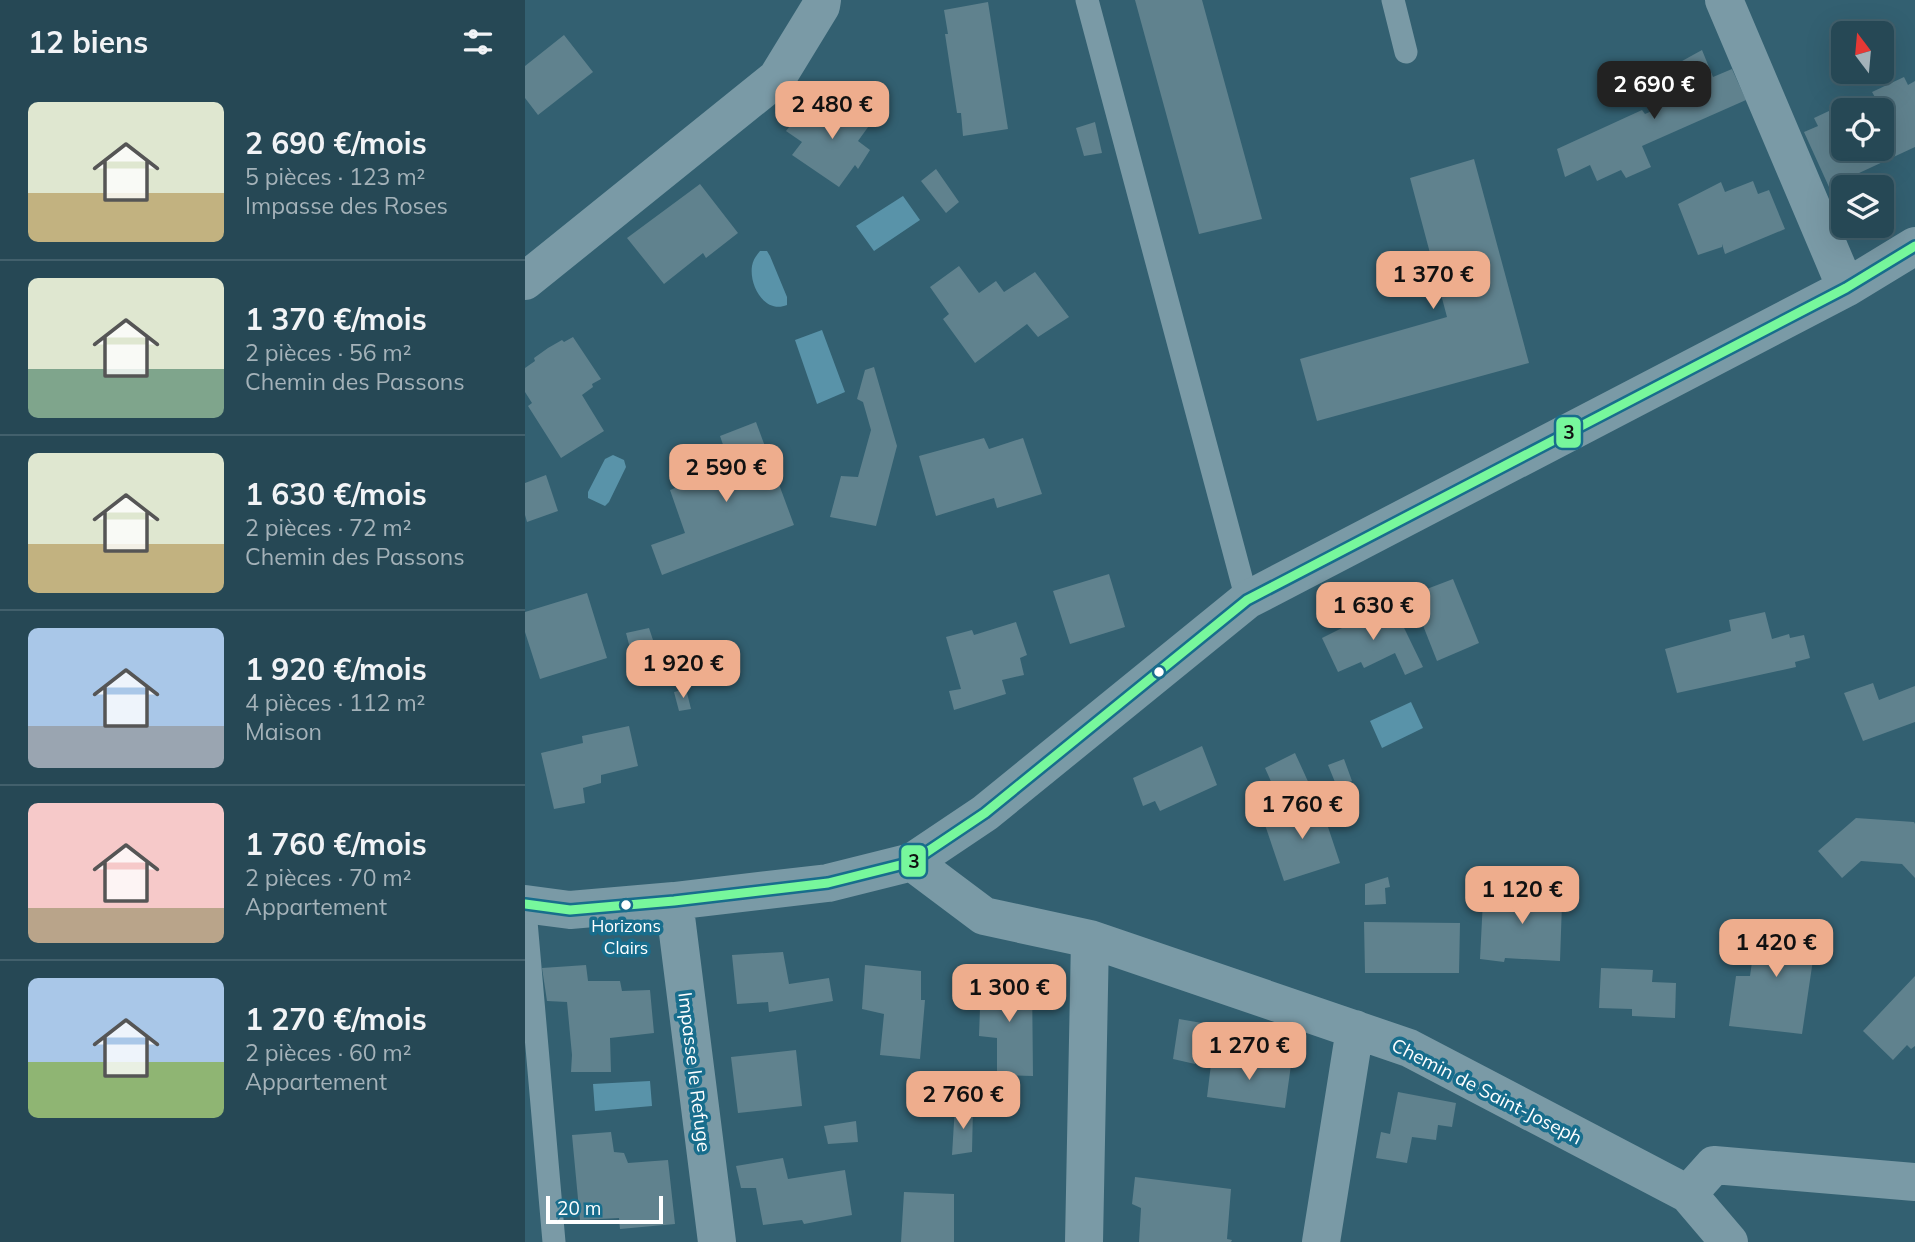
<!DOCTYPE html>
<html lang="fr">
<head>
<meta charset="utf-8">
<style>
	:root { --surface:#264855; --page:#32525f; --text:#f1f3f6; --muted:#a4b2b9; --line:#42606c; --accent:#eead8d }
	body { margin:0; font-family:Mulish,sans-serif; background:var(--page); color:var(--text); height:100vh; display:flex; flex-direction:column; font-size:26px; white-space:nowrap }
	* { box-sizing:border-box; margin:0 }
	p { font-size:23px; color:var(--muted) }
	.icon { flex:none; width:38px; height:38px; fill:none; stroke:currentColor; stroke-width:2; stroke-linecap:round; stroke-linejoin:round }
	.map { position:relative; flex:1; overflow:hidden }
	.sheet { display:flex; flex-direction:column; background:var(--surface); width:525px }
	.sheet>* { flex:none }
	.needle { width:46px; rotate:344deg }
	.tools { position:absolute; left:1306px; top:21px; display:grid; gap:14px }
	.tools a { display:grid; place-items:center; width:63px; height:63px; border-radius:10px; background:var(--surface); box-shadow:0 7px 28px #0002,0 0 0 2px var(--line); font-size:35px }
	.scale { position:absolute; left:21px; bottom:18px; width:117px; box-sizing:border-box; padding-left:7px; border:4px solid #fff; border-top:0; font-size:19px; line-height:24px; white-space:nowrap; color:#fff; -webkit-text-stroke:5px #186d8c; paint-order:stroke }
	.price { position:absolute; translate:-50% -60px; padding:0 16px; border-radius:14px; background:var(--accent); color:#111; font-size:23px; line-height:46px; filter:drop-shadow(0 2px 4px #0008) }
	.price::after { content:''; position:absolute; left:50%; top:42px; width:21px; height:16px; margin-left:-10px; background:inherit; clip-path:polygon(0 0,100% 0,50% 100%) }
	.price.current { background:#222; color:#fff }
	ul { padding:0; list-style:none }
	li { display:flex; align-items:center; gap:21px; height:175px; padding:0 28px }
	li+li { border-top:2px solid var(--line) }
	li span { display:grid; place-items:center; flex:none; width:196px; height:140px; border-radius:10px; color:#555 }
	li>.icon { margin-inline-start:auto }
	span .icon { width:84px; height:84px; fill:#fffc; stroke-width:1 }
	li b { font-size:30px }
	h2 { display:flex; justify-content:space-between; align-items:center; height:84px; padding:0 28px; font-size:30px }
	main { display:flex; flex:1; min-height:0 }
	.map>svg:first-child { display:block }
</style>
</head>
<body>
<main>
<section class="sheet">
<h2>12 biens<svg class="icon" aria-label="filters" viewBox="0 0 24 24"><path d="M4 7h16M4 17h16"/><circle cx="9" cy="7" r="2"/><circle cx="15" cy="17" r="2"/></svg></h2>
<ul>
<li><span style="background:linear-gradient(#dfe7d0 65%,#c2b280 0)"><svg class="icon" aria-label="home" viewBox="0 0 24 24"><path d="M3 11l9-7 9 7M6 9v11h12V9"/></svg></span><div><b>2 690 €/mois</b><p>5 pièces · 123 m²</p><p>Impasse des Roses</p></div></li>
<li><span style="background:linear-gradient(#dfe7d0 65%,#7fa58c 0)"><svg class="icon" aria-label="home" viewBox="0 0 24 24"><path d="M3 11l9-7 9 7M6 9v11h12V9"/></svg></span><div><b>1 370 €/mois</b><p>2 pièces · 56 m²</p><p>Chemin des Passons</p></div></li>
<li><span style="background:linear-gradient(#dfe7d0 65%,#c2b280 0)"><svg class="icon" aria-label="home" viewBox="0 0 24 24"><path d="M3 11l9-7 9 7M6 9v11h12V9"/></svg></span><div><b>1 630 €/mois</b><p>2 pièces · 72 m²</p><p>Chemin des Passons</p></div></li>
<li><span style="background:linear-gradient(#a9c7e8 70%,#9aa5b1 0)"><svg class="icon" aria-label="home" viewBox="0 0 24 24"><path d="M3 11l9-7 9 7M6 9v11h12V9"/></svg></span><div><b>1 920 €/mois</b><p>4 pièces · 112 m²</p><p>Maison</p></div></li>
<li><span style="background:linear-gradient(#f6c9c9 75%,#b9a48a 0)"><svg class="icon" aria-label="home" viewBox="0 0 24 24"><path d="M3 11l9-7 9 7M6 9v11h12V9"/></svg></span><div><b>1 760 €/mois</b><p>2 pièces · 70 m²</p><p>Appartement</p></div></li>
<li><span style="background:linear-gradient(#a9c7e8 60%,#8fb573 0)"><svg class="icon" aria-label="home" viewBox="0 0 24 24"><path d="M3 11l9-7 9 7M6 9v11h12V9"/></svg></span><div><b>1 270 €/mois</b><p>2 pièces · 60 m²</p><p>Appartement</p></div></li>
</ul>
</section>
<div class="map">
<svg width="1390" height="1242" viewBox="0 0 1390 1242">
	<rect width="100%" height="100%" fill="#336071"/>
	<path fill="#5993a9" d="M378,196L395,220L349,251L331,226Z
		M235,251H242L245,256L262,297V305C240,314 224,286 227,266C228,260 231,256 235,251Z
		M297,330L320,392L292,404L270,340Z
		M88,455L99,460L101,467L84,502L80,506L63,498V492L80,459Z
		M886,702L898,728L857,748L845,721Z
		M125,1081L127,1106L70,1111L68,1084Z"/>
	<path fill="#60828e" d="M610,0H677L737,219L674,234Z
		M463,2L483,129L438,136L436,113H432L420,34H423L419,10Z
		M39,35L68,72L13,115L0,98V66Z
		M1177,50L1188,77L1207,69L1221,100L1117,146L1126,167L1101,178L1096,170L1072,181L1065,165L1040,177L1032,149L1117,110L1120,114L1152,100L1139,71Z
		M1379,77L1383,85L1390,81V147L1304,187L1279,132L1293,126L1289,118L1321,103L1324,110H1318V149H1356V110H1328L1351,99L1347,92Z
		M310,96L346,123L333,141L345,150L333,169L330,165L314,187L267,155L277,142L261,131L275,113L290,124Z
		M570,122L577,153L559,156L551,128Z
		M949,159L1004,363L792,421L775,359L922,317L885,178Z
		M411,169L434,202L421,213L396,181Z
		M1228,181L1233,194L1244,190L1260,229L1200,254L1197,244V247L1173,255L1153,204L1196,182L1200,192Z
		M175,184L213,233L181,258L178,253L139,284L102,238Z
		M434,266L454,293L471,281L479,292L510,272L544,317L513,337L502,324L450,363L418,319L424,314L405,287Z
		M48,337L76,379L67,384L68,387L57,395L79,431L36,458L3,406L7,403L0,392V368L10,361L9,358L23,348L37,340L39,342Z
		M349,367L372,446L351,526L305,517L316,476L333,477L346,430L338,402L332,399L340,370Z
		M231,422L269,525L137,575L126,545L160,533L145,490L155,486L151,473L173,465L178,479L206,468L195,436Z
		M459,438L464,449L498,438L517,494L472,508L469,498L411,516L394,456Z
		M21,475L33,511L2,522L0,515V483Z
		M584,574L600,627L545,644L528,591Z
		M928,579L954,643L912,661L886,595Z
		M62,593L82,658L15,679L0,632V612Z
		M867,603L898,667L880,675L870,653L839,668L836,662L813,672L797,638Z
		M1240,612L1247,639L1264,634L1265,638L1279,635L1285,658L1270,662L1271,667L1152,693L1140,649L1206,631L1204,620Z
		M491,622L502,655L495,658L499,675L477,680L481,694L429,710L424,691L436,689L421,637L447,630L449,635Z
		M124,628L130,646L106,652L101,633Z
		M1348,683L1354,700L1390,686V722L1338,741L1319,693Z
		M161,689L166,709L154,711L149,692Z
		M104,726L113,766L76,775V783L58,788L60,803L29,809L16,753L58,743L57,736Z
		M677,746L692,785L635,811L630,801L618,806L608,778Z
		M770,753L786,788L756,804L740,768Z
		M819,759L827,781L812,787L803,765Z
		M794,800L815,863L759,881L738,819Z
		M1331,818L1389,822L1390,824V878L1377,864L1336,861L1317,878L1293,851Z
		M863,877L865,887L860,888L861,904L840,905V884Z
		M985,878L1015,880L1014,901L1037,903L1035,961L980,958L979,962L955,959L958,900L984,903Z
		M1233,920L1293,926L1277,1034L1204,1026L1211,976H1225Z
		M839,922L935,923L934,973H840Z
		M258,952L264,984L304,978L308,1001L244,1012L243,1002L212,1004L207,955Z
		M61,965L63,981H95L97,991L125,990L129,1033L85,1038L86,1072H46L47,1055L42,1002L22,1001L17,968Z
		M340,965L396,971V1000H400L395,1059L355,1055L359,1014L337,1009Z
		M1076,968L1128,970L1127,982L1151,983L1150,1018L1107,1016V1009L1074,1008Z
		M1390,976V1046L1386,1049L1382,1045L1368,1060L1338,1031Z
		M507,979L508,1076L472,1075V1038L454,1036L456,980Z
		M654,1019L677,1023L670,1064L648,1059Z
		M271,1050L277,1106L213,1113L206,1057Z
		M687,1056L766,1065L760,1108L682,1097Z
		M873,1092L931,1103L927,1127L913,1125L911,1140L887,1137L882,1163L851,1158L856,1132L865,1134Z
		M430,1106L448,1108L447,1152L427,1155Z
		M331,1121L333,1142L303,1144L299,1126Z
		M86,1132L89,1152L99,1153L103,1163L143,1160L150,1224L95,1229L94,1218L55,1220L47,1135Z
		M258,1158L263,1179L320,1170L327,1215L279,1224L277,1220L238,1225L231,1188H216L211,1166Z
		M610,1177L706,1189L702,1239L707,1240L706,1242H614L616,1208L607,1204Z
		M379,1192L429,1194V1242H376Z"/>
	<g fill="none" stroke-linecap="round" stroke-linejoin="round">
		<path stroke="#7a9aa6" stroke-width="23" d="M562,0L722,600
			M868,0L881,52
			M0,910L29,1242"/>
		<path stroke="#7a9aa6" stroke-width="38" d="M1199,0L1321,288
			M0,281L252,78L296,6L297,0
			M387,862L459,916L565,939L884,1048L1163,1194L1204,1242
			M149,901L192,1242
			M0,904L45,910L149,901L303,883L387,862L460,813L722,600L1321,288L1390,246
			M1163,1194L1189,1165L1390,1182
			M559,1242L565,939
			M796,1242L830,1029"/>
		<g stroke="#186d8c" stroke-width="14">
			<path id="bus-1" d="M0,904L45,910L149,901L303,883L387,862L460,813L722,600L1321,288L1390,246"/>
		</g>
		<use href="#bus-1" stroke="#77f79c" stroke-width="9"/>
	</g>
	<g fill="#fff" stroke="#186d8c" stroke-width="2.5">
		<circle cx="634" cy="672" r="6"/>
		<circle cx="101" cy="905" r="6"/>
	</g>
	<g text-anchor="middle" stroke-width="7" stroke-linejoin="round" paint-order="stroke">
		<g font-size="17" fill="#fff" stroke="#186d8c">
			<text x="101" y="932">Horizons<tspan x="101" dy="22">Clairs</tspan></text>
		</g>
		<g font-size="19" fill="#fff" stroke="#186d8c">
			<text transform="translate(170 1072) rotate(83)" y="7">Impasse le Refuge</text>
			<text transform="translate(962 1091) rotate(27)" y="7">Chemin de Saint-Joseph</text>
		</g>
	</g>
	<g stroke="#186d8c" stroke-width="2.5">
		<rect x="1030" y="416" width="27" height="33" rx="7" fill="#77f79c"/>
		<rect x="375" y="844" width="27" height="34" rx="7" fill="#77f79c"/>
	</g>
	<g font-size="19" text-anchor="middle" font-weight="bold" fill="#111">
		<text x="1044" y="439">3</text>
		<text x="389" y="868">3</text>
	</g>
</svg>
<div class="tools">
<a><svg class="needle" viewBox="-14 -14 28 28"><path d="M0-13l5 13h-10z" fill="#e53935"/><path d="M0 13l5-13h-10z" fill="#a4b2b9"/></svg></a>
<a><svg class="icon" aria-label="locate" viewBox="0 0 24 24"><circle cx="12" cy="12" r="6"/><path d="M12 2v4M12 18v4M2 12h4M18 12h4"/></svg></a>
<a><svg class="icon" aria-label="layers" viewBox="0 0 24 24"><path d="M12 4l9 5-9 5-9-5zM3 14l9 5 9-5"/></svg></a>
</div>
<div class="scale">20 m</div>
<b class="price current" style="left:1129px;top:121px">2 690 €</b>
<b class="price" style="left:307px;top:141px">2 480 €</b>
<b class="price" style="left:908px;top:311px">1 370 €</b>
<b class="price" style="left:201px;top:504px">2 590 €</b>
<b class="price" style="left:848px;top:642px">1 630 €</b>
<b class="price" style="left:158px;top:700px">1 920 €</b>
<b class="price" style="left:777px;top:841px">1 760 €</b>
<b class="price" style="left:997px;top:926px">1 120 €</b>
<b class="price" style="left:1251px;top:979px">1 420 €</b>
<b class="price" style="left:484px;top:1024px">1 300 €</b>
<b class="price" style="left:724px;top:1082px">1 270 €</b>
<b class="price" style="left:438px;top:1131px">2 760 €</b>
</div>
</main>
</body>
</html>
